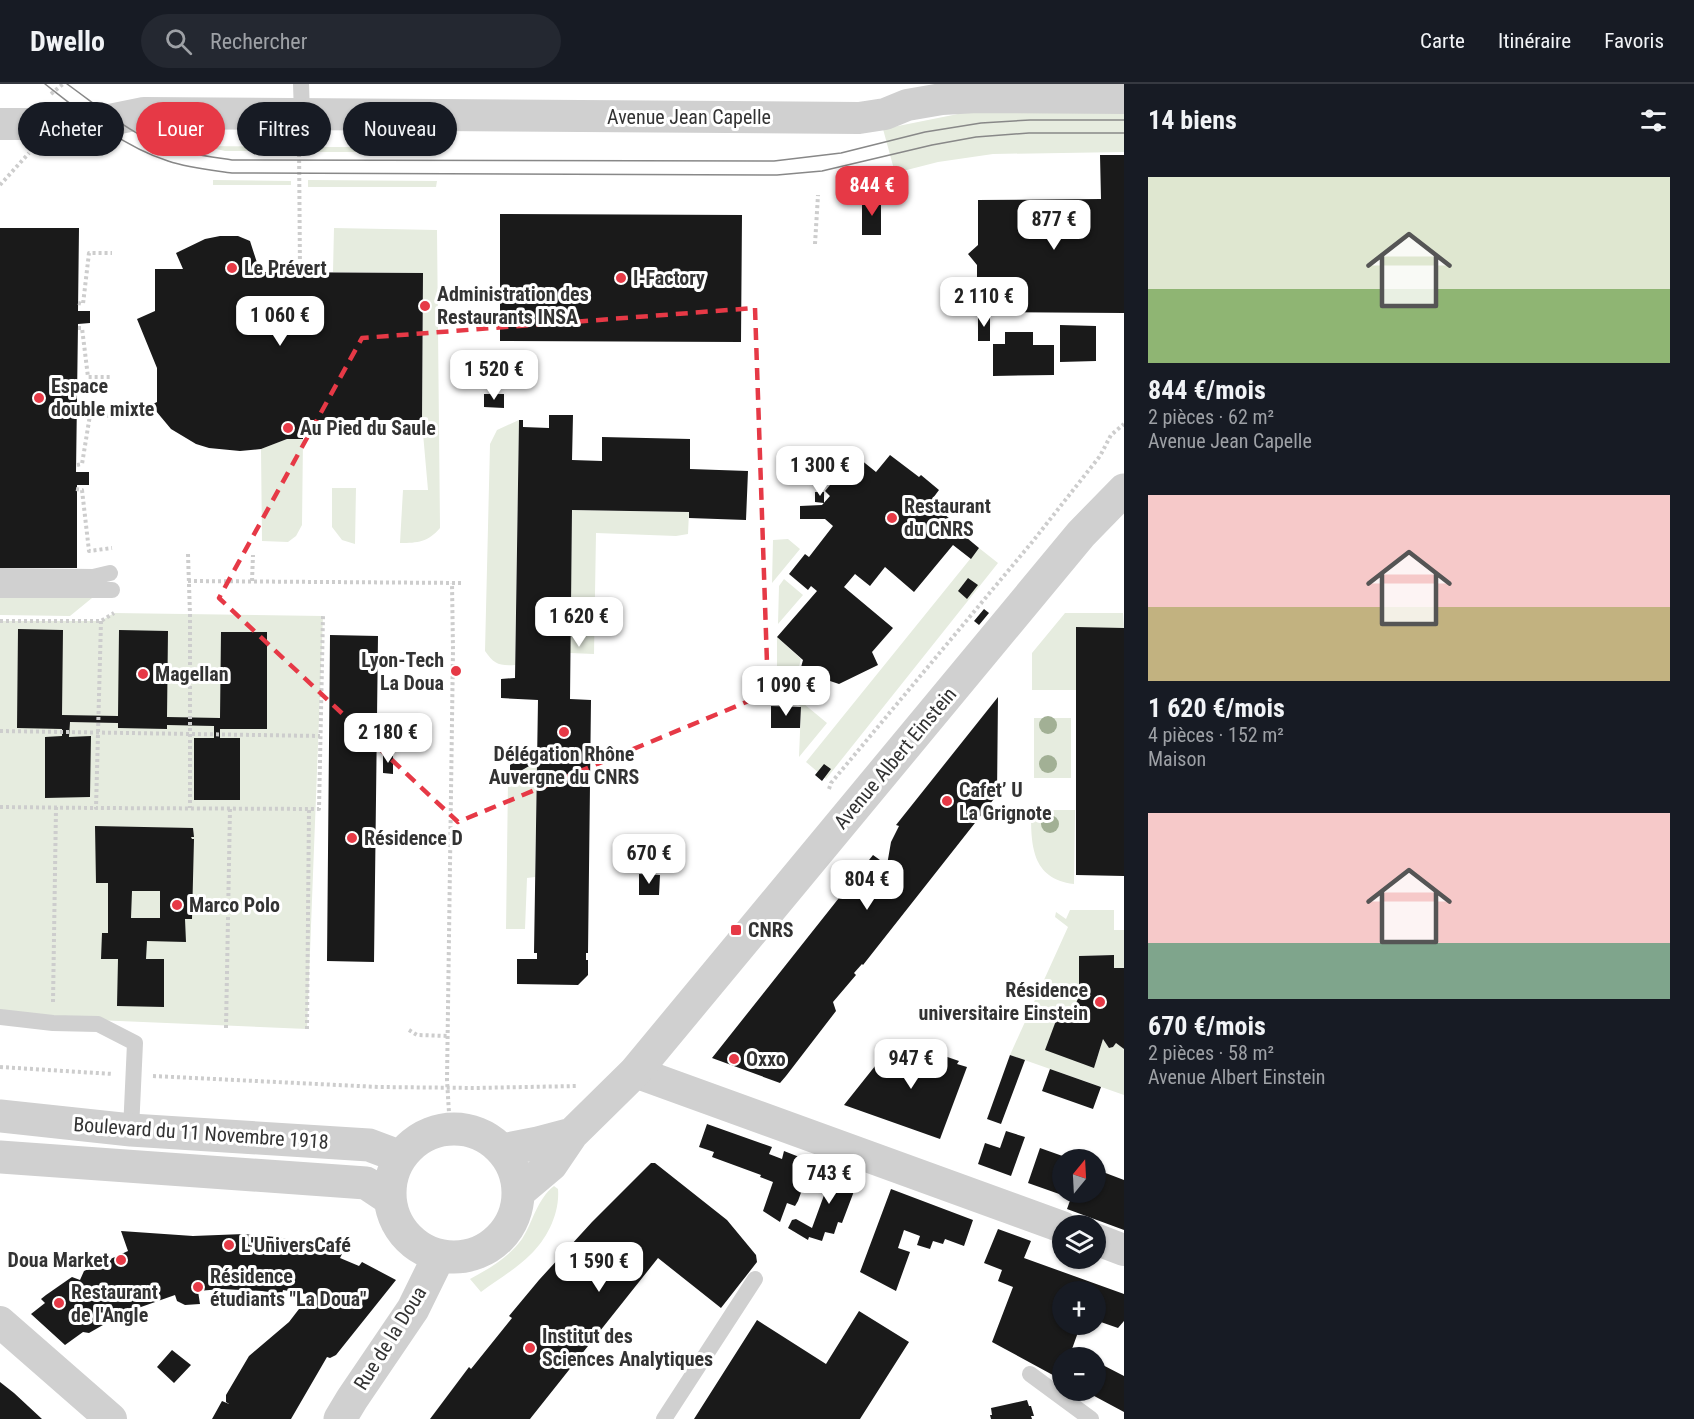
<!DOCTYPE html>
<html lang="fr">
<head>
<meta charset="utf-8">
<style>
	:root { --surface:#171b24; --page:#242831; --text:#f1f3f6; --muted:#9ea1a6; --line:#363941; --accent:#e63946 }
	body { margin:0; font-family:"Roboto Condensed",sans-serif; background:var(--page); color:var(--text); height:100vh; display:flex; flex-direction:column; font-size:22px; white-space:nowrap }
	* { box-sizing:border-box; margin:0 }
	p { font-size:20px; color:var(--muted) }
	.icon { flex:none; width:33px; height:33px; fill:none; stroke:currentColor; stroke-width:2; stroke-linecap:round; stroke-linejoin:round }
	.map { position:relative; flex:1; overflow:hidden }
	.side { display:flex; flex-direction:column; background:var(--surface); width:570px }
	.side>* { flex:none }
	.guide { position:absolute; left:18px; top:18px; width:570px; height:54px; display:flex; gap:12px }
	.needle { width:39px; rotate:18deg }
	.fabs { position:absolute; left:1052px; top:1065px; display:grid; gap:12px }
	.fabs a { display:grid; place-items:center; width:54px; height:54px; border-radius:50%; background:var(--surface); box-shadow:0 2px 4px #0004; font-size:30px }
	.price { position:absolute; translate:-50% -51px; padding:0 14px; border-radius:12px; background:#fff; color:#222; font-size:20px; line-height:39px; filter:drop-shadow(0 2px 3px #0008) }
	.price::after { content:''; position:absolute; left:50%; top:36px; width:18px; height:14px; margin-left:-9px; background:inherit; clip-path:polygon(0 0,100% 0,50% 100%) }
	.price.on { background:var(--accent); color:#fff }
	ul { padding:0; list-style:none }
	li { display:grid; align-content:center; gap:12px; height:318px; padding:0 24px }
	li span { display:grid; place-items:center; height:186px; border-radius:0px; color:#555 }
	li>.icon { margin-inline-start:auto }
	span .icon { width:108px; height:108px; fill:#fffc; stroke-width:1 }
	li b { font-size:26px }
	h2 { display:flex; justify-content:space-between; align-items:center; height:72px; padding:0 24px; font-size:26px }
	.pill { padding:0 21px; border-radius:27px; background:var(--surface); box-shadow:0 2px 4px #0004; font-size:21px; line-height:54px }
	.pill.on { background:var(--accent); color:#fff }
	header { display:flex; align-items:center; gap:36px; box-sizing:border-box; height:84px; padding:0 30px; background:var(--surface); border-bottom:2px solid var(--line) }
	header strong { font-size:28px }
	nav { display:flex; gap:33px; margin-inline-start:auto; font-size:21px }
	.search { width:420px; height:54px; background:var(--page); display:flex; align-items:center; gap:15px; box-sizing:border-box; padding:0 21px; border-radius:33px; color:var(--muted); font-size:22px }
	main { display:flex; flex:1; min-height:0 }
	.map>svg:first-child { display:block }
</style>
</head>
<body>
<header>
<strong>Dwello</strong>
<div class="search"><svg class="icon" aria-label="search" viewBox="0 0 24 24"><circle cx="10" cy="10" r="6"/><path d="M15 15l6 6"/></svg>Rechercher</div>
<nav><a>Carte</a><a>Itinéraire</a><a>Favoris</a></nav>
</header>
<main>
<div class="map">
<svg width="1124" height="1335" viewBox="0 0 1124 1335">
	<rect width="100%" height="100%" fill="#fff"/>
	<path fill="#e6ecdf" d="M1124,23V68L993,70L938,78L895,89L883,45L973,27Z
		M203,62L290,63V67H225Z
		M308,63H438V68H308Z
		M213,96L291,97V101H213Z
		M308,96L437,97L436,103H308Z
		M334,144L437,146L440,444C428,458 418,459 400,459L403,406H428L422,338L423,189L333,188Z
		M519,336L515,581C499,582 494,580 485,567L490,360L497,346Z
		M287,355H303L302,441L296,452L288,458L262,457L261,365Z
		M332,404H356L355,460L342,456L332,443Z
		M572,426L689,428L688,450L676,452L596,449L594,570L570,569Z
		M788,455L800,465L772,499L773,456Z
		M979,464L998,479L826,695L806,678Z
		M784,495L803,511L778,540L779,502Z
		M0,513L92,514L70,532L0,531Z
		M114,529L323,532L307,945L0,932V537H101Z
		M1065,529H1123L1124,544H1076V606H1032V569Z
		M777,553L801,575L792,610L827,639L799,673L801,623L782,609L783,600L777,596Z
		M1034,634H1071V694H1034Z
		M537,680L535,793L527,794L525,845H506L508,696L531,681Z
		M1031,726H1075L1074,800C1031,795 1031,760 1031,726Z
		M1070,826H1114V846H1124V884H1114V871L1079,872V902L1082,903L1069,939L1057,934L1094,984L1103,955L1109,964L1113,963L1116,959L1124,965V1011L1010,971L1068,843L1055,833L1056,828L1066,835Z
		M554,1102L558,1105C560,1129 547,1155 530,1171C516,1185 497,1196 481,1208L470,1195C490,1184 508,1174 522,1155C533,1138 537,1115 554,1102Z"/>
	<path fill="#1a1a1a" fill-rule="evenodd" d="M1100,71H1124V229L977,228V181L968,170L978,161V116L1101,115Z
		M862,115H881V151H862Z
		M500,130L742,131L741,258L500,257Z
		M0,144H79L78,227H90V239L78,240L76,388H89V401H77V484H0Z
		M220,152H238L250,157L260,188L423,189L422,336H303V355H287L261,365L240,367L209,364L196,360L171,345L151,321L157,318V284L137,235L155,227V185H183L176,169L205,155Z
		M978,231H990V257H978Z
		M1060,241L1096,242V277L1060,278Z
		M1005,248H1033V261H1054V291L993,292V260H1005Z
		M484,310H504V324L484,323Z
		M549,331H573L572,376L602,377V353L690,355V385L748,387L746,436L689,434V428L572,426L570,615L591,616L588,869H586V876H588V891L578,901L517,900V875H537V869H534L538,616L501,614V595L515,594L519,336H523V343L549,344Z
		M855,371L876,388L890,371L919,393L921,391L939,406L930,418L964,447L961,449L979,464L971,475L953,461L914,508L885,483L870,502L855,490L844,503L893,544L872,568L878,581L839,600L800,587L803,576L777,553L817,507L811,502L808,506L789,490L805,470L809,473L833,442L825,435H800V422L822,421L830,412L825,407Z
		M815,408H824V419L815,418Z
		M968,494L978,501L967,515L958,507Z
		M984,525L989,529L979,541L974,537Z
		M1076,543L1124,544V792L1076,791Z
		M18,545L63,546L62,631L118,632L119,546L168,547L167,633L220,634L221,548H267V645H220V654H240V716H194V654H214V642L167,641V645L118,644V639L70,638L69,653L91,652L90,713L45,714V653L62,652V645L17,644Z
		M330,551L378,552L374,878L327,877Z
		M998,613L997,711L863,881L862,880L854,889L856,891L833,918L836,927L786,992L780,999L712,974L873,771L887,781L891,758L899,742L896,741Z
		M771,622L801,623L800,644H771Z
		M532,668L531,681L510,693V681Z
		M383,671L393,672V690L383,689Z
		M824,680L831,685L822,697L815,691Z
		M95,742L193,744L194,753H191L192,755H194L192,835H185L186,858L147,857L146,875H164V923L117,922L118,875H101L102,849H108V799H96ZM132,807H160V834H131Z
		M639,790L660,791L659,811H639Z
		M1114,871V884H1124V965L1116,959L1113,963L1109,964L1103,955L1094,984L1045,966L1057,934L1069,939L1082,903L1079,902V872Z
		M891,962L924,974L927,966L959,977L957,980L967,983L940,1055L844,1021Z
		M1010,971L1025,976L1001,1040L987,1035Z
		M1050,985L1101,1003L1093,1025L1042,1007Z
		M707,1040L772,1063L769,1070L782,1075L784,1067L812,1078L798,1117L795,1122L787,1119L780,1138L763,1127L773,1098L760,1093L761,1091L712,1073L714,1068L699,1063Z
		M1006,1047L1025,1053L1011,1092L978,1080L985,1059L1000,1064Z
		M1040,1064L1071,1075L1062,1076V1111L1028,1099Z
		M651,1079H655L727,1136L756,1171L757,1178L721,1224L658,1174L530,1335H430L469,1283L471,1285L512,1234L509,1232L539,1196L592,1138Z
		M827,1082L859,1094L842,1139L838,1138L834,1150L825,1148L822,1157L809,1153L808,1156L788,1144L792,1136L796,1135L812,1144L827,1103L820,1101Z
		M1095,1085L1124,1096V1146L1067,1125L1073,1108H1095Z
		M891,1105L973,1136L964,1162L945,1155L943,1160L933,1157L930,1165L917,1161L920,1152L904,1146L898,1164L910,1168L896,1207L860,1188Z
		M998,1145L1031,1157L1024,1174L1124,1210V1237L1118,1244L1095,1236V1208H1062V1240H1081L1072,1265L1088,1274H1062V1296L992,1258L1013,1203L998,1197L1002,1186L984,1179Z
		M121,1147L193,1152L244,1150L276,1153L301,1157L342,1170L340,1174L359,1182L362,1178L396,1196L336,1271L330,1274L327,1273L291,1335H212L222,1317L229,1320L226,1318V1311L249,1272L289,1238L309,1212L306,1210L283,1206L282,1210L262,1207L221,1205L198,1207L200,1220L185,1221L177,1217L175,1211L124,1229L89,1249L83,1248L65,1261L31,1230L45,1219L41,1215L46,1211L69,1195L72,1193L80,1196L84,1187L128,1167Z
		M859,1227L909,1258L860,1335H694L757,1236L826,1280Z
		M172,1266L191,1281L174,1299L157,1283Z
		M1095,1277L1124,1292V1328L1083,1306H1095Z
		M0,1298L14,1309L42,1335H0Z
		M1027,1316L1029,1322H1031L1034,1332H1031L1032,1335H991L990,1331H992L991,1324Z"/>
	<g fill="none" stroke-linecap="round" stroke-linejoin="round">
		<path stroke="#cdcdcd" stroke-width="4" stroke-dasharray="3 3" stroke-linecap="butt" d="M51,10L63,0
			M299,58L300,188
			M0,101L29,69
			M815,160L818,111
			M78,219L83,220L89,169H112
			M78,244H82L88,293H112
			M77,381L82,380L90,331L112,332
			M76,405L82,406L89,467L112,464
			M188,470L190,531V724
			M188,497L461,499
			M252,497L253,471
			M0,537H101L114,529
			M101,537L96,724L319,725L323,532
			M0,647L320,652
			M829,705L831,699L1033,457L1100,372L1111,351L1124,340
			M0,723L96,724
			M53,918L56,723
			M226,944L230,724
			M307,945L309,724
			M409,946L417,951L448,952
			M0,983L113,990
			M153,992L379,1003L474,1004L578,1002
			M450,1045L447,996L453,566L452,499"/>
		<path stroke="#d0d0d0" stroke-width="16" d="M301,0L302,30
			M0,492L93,493L110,489
			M0,506H112
			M0,933L53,939L98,940L135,959L131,1046
			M1030,1290L1091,1335
			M664,1335L755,1195"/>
		<path stroke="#d0d0d0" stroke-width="32" d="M0,40H90L144,29L859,34L885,30L907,21L942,15L977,13L1124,14
			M635,988L1062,1143
			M1095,1155L1124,1166
			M0,1238L111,1335"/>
		<path stroke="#d0d0d0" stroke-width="33" d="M0,1032L131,1046L369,1061L401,1073
			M390 1109a64 64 0 1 1 128 0a64 64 0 1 1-128 0Z
			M502,1066L538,1059L572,1050
			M0,1073L366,1099L390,1115
			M519,1108L551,1081L572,1050L635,988L1081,450L1124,406
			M340,1335L352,1315L413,1225L439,1172"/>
		<path stroke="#888" stroke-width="1.5" d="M45,0C82,29 122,62 168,77C189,84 211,86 232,89L777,91L822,87L932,61L976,53L1029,49H1124
			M67,0C95,20 124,45 156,59C180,69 206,72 232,76L774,77L841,69L925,48L981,39L1030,36H1124"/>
	</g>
	<g fill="#a2b095">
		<circle cx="1048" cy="641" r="9"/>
		<circle cx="1048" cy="680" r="9"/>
		<circle cx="1050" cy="740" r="9"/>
	</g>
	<path fill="none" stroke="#e63946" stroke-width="4.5" stroke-dasharray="12 8" stroke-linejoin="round" d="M755,224L768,609L458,738L219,514L362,254Z"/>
	<g fill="#e63946" stroke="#fff" stroke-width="2">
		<circle cx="232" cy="184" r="6"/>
		<circle cx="621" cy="194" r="6"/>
		<circle cx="425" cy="222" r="6"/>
		<circle cx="39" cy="314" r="6"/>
		<circle cx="288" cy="344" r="6"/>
		<circle cx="892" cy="434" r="6"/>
		<circle cx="456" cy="587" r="6"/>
		<circle cx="143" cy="590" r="6"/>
		<circle cx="564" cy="648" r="6"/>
		<circle cx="947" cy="717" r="6"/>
		<circle cx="352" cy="754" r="6"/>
		<circle cx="177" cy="821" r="6"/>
		<rect x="730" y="840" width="12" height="12" rx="3"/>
		<circle cx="1100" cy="918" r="6"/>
		<circle cx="734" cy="975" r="6"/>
		<circle cx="229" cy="1161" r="6"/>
		<circle cx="121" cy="1176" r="6"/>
		<circle cx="198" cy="1203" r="6"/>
		<circle cx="59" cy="1219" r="6"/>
		<circle cx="530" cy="1264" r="6"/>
	</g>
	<g text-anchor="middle" stroke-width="6" stroke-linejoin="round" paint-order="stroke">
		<g font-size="20" fill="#333" stroke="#fff">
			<text x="689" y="40">Avenue Jean Capelle</text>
			<text transform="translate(895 674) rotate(-50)" y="7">Avenue Albert Einstein</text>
			<text transform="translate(201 1049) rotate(4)" y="7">Boulevard du 11 Novembre 1918</text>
			<text transform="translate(390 1254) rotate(-58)" y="7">Rue de la Doua</text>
		</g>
		<g font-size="20" font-weight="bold" fill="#333" stroke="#fff" text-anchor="start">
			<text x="244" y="191">Le Prévert</text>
			<text x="633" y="201">I-Factory</text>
			<text x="437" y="217">Administration des<tspan x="437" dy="23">Restaurants INSA</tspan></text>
			<text x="51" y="309">Espace<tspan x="51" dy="23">double mixte</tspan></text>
			<text x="300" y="351">Au Pied du Saule</text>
			<text x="904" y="429">Restaurant<tspan x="904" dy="23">du CNRS</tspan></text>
			<text x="444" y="583" text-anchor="end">Lyon-Tech<tspan x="444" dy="23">La Doua</tspan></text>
			<text x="155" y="597">Magellan</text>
			<text x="564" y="677" text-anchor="middle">Délégation Rhône<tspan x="564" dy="23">Auvergne du CNRS</tspan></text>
			<text x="959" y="713">Cafet’ U<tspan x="959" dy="23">La Grignote</tspan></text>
			<text x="364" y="761">Résidence D</text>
			<text x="189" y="828">Marco Polo</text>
			<text x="748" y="853">CNRS</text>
			<text x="1088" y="913" text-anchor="end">Résidence<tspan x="1088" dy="23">universitaire Einstein</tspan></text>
			<text x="746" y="982">Oxxo</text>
			<text x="241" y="1168">L'UniversCafé</text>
			<text x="109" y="1183" text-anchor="end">Doua Market</text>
			<text x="210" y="1199">Résidence<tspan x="210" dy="23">étudiants "La Doua"</tspan></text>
			<text x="71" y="1215">Restaurant<tspan x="71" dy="23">de l'Angle</tspan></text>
			<text x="542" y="1259">Institut des<tspan x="542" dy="23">Sciences Analytiques</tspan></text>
		</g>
	</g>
</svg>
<div class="fabs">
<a><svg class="needle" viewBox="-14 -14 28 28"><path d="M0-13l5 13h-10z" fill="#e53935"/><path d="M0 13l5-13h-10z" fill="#9ea1a6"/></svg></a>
<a><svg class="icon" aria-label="layers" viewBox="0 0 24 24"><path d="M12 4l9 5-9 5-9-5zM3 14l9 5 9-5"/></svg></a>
<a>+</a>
<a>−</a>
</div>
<b class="price on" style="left:872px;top:133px">844 €</b>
<b class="price" style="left:1054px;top:167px">877 €</b>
<b class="price" style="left:984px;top:244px">2 110 €</b>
<b class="price" style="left:280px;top:263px">1 060 €</b>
<b class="price" style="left:494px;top:317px">1 520 €</b>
<b class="price" style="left:820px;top:413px">1 300 €</b>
<b class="price" style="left:579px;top:564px">1 620 €</b>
<b class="price" style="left:786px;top:633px">1 090 €</b>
<b class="price" style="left:388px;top:680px">2 180 €</b>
<b class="price" style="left:649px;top:801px">670 €</b>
<b class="price" style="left:867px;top:827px">804 €</b>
<b class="price" style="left:911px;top:1006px">947 €</b>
<b class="price" style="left:829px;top:1121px">743 €</b>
<b class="price" style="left:599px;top:1209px">1 590 €</b>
<div class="guide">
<a class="pill">Acheter</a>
<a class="pill on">Louer</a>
<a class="pill">Filtres</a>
<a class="pill">Nouveau</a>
</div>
</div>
<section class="side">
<h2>14 biens<svg class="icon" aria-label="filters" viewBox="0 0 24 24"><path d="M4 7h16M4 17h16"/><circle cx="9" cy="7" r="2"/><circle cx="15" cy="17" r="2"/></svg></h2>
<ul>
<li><span style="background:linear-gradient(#dfe7d0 60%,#8fb573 0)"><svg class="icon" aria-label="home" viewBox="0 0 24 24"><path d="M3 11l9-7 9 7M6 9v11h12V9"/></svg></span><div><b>844 €/mois</b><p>2 pièces · 62 m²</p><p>Avenue Jean Capelle</p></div></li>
<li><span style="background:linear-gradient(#f6c9c9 60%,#c2b280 0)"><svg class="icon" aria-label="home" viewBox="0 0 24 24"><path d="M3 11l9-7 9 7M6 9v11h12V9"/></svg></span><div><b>1 620 €/mois</b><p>4 pièces · 152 m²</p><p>Maison</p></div></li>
<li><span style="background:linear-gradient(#f6c9c9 70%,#7fa58c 0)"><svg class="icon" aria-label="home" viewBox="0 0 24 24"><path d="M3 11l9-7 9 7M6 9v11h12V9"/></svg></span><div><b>670 €/mois</b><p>2 pièces · 58 m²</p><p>Avenue Albert Einstein</p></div></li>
</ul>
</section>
</main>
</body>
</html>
